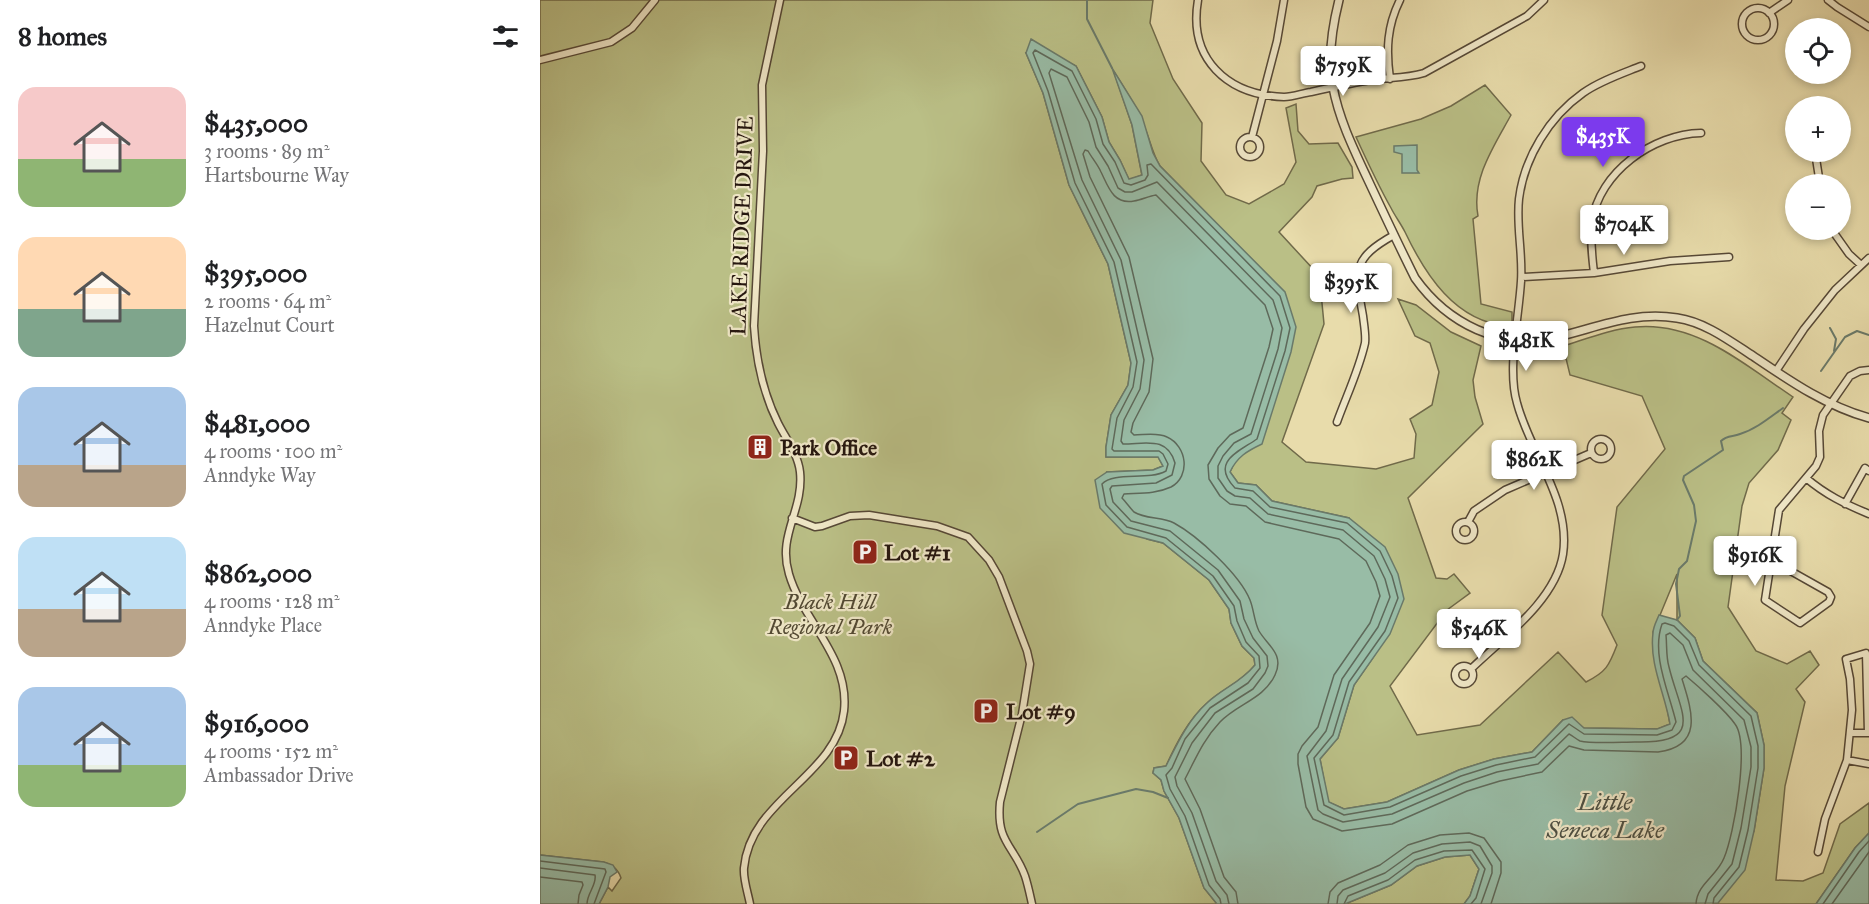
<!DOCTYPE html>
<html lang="en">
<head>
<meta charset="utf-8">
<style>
	:root { --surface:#fff; --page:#f2f2f2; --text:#202124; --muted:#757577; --accent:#7c3aed }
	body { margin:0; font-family:"IM FELL Great Primer",serif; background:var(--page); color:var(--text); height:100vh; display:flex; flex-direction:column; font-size:22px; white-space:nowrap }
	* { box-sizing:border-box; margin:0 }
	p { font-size:20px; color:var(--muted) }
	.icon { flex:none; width:33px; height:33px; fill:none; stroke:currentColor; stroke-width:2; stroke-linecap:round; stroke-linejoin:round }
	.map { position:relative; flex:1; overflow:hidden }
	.drawer { display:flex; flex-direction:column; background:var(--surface); width:540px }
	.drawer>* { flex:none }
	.fabs { position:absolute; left:1245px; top:18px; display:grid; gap:12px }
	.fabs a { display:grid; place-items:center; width:66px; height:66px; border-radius:50%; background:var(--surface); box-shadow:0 3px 9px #0003; font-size:30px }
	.price { position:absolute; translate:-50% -51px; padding:0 14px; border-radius:6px; background:#fff; color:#222; font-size:20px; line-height:39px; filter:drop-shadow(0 2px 3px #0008) }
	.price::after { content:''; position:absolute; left:50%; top:36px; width:18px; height:14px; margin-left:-9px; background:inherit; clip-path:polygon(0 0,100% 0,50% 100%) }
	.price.selected { background:var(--accent); color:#fff }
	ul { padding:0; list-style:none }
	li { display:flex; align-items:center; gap:18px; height:150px; padding:0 18px }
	li span { display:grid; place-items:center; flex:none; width:168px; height:120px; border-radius:18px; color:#555 }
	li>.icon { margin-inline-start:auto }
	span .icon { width:72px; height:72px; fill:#fffc; stroke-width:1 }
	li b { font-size:26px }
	h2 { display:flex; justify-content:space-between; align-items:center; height:72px; padding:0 18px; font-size:26px }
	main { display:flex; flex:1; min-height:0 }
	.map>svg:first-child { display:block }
</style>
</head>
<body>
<main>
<section class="drawer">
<h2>8 homes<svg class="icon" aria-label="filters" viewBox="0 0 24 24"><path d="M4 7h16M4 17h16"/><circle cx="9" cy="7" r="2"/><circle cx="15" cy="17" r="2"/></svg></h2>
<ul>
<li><span style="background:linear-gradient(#f6c9c9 60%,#8fb573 0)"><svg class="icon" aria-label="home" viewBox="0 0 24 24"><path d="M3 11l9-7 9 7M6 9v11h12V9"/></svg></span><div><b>$435,000</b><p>3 rooms · 89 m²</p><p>Hartsbourne Way</p></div></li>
<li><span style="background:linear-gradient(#ffd9b3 60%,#7fa58c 0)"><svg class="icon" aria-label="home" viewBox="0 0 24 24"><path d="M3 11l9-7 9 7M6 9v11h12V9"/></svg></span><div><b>$395,000</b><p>2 rooms · 64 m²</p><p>Hazelnut Court</p></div></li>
<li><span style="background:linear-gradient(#a9c7e8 65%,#b9a48a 0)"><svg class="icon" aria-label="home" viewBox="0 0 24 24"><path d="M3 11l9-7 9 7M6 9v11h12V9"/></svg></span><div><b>$481,000</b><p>4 rooms · 100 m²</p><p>Anndyke Way</p></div></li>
<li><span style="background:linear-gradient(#bfe0f5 60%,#b9a48a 0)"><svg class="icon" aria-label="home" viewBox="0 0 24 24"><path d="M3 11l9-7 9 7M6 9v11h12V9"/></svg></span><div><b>$862,000</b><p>4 rooms · 128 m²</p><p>Anndyke Place</p></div></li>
<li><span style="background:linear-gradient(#a9c7e8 65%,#8fb573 0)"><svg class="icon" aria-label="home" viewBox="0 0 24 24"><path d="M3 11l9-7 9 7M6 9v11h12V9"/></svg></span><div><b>$916,000</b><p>4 rooms · 152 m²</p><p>Ambassador Drive</p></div></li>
</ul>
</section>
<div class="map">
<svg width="1329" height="904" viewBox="0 0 1329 904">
	<rect width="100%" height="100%" fill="#e8dcab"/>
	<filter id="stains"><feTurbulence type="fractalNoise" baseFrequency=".00333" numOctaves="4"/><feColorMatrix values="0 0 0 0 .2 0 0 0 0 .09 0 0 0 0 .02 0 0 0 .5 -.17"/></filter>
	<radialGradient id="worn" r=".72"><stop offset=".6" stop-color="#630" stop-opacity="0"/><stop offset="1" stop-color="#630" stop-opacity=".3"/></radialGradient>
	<path fill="#babf86" stroke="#706a4a" stroke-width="1.5" d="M0,0H613L610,23L633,79L662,123L661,161L686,195L709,204L744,184L756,162L746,108L756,104L758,131L769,144L798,143L812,167L813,178L802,179L777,186L772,197L739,232L774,270L781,293L784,324L742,442L766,462L836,469L874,458L876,434L870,419L892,405L899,372L890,343L875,336L858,299L876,305L911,332L941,346L933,380L935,397L943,424L868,498L896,578L907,579L914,574L930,593L907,610L850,686L877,735L940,725L1018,652L1046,682C1066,672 1069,666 1077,645L1062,615L1077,507L1125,449L1102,396L1030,375L1023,346C1046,339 1071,329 1095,327C1156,321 1205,365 1253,397L1242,413L1251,420L1238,450L1209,483L1202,506L1188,607L1216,651L1247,664L1270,651L1279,665L1256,689L1265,702L1245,786L1236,880L1263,881L1283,873L1300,824L1329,803V833L1315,848L1276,904H1174L1178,903L1214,831L1224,768V745L1217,713L1163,661L1155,638L1137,620V574L1113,632L1130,724L1118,729L1044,728L1023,720L992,752L954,759L919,770L847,802L804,809L788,802L780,759L798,738L814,685L834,656L848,630L809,518L732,501L716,485L698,483L690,472L694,463L744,292L620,166C612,153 610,139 604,126C597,107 585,89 574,72L592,125L602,175L589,180L580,160L569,142L562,117L536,66L522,59L486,53L503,93L529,185L568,264L591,363L588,385L571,415L566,447V457H618L623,466L613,470L567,472L607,539L623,543L669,580L689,609L691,623L702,646L714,658L715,665C700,684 683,688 667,703C648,720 636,744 626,766L614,768L613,773L621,780L624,791L639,818L664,888L677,904H59L68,887L72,891L81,878C78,869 73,865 63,862L0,855Z
		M945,85L971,115C954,146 931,179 938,216L933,219L941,304L972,312V321L968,326C915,322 885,274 865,232C861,224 855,216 851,208C838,185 827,161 816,137L881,119L911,106Z
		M930,855L939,869L930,896L924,904H805L851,885L877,866L905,857Z"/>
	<path fill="#98bca6" stroke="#6a7a6a" stroke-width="1.5" d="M491,39L536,66L562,117L569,142L580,160L589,179L602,175L592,125L572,68L602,116L613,153L620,166L745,292L756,327L751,352L722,444C707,451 697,457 690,472L698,483L716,485L732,501L809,518L845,547L858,574L864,599L850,634L814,685L798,738L780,759L789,802L804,809L847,802L919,770L954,759L992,752L1023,720L1032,717L1044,728L1117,729L1130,724C1125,694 1109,664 1113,633C1113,627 1117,620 1119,615L1137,620L1155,638L1163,661L1217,713L1224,745V768L1214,831L1205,870L1178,903L924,904L930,896L939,869L930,855L905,857L877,866L851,885L805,904H677L664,888L639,818L624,791L621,780L613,773L614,768L626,766C637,744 648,720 667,703C683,688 700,683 715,665L714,658L702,646L691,623L689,609L669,580L623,543L584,533L560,508L555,480L567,472L613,470L623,466L618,457H566V447L571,415L588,385L591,363L568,264L529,185L503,93L486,53Z
		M877,145V170L879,173H862V154L854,152V146Z
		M1329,833V904H1276L1315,848Z
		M0,855L64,862L73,865L77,872L70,877L68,887L59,904H0Z"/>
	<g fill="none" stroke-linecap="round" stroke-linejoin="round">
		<path stroke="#5e695a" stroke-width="1.5" d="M0,861L65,869L66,872L54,904
			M0,868L55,875C57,885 47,893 47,904
			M0,877L42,882L43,885L39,895L38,904
			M681,904L680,899L669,885L645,816L630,789L626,775L632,768L645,739L670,708L708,683L720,668L719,656L706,642L697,621L694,606L673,576L626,538L587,527L566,505L562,484C574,471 608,481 626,471L628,464L623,454L619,451H574L572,449L577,418L593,387L597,362L574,262L535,183L508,91L493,53L495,50L532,71L556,119L563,144L575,162L584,183L591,185L605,180L608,175L607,165L611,164L740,296L750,328L745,351L717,439C698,452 670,462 695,488L713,491L730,507L807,523L840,551L852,576L858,598L845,631L809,682L793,735L774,758L784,805L804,815L850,807L921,776L956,765L995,757L1029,724L1044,734L1117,735L1132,730L1136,722C1129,692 1111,655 1122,624L1125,623L1134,626L1149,641L1159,665L1211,716L1218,746V768L1208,830L1199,867L1174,898L1173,904
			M689,904L687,895L676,881L652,813L637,786L635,777L652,743L675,713L713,689L725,673L728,666L727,656L713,638L704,619L700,601L678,570L630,531L591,521L573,502L570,489L572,486L616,483L632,475L635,463C627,436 606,444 583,444L581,441L584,420L600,389L604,360L581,260L542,180L509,73L511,69L527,77L549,122L556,147L568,166L578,188L585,192H592L617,182L733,300L742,328L738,349L711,434L694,443L683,456L678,466V478L687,491L695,496L710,498L728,514L803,530L834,556L845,579L850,597L838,627L802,679L786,731L767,756L778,810L783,814L803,822L852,814L924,783L957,772L998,764L1029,734C1033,736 1036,739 1040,741C1052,744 1082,742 1095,742C1167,744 1140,713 1129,667C1126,657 1127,646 1126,635L1130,633L1143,645L1153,670L1204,720L1211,747V767L1201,828L1192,864L1168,894L1165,904
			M698,904L696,892L684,877L660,809L645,779C656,758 663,740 680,722C697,704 724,699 735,675C745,654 727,645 719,631C714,621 714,610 710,600C700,575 658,536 634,523C622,517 605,519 594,512C590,508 586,502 582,498L584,494C600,493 616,494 631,487C651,476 647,446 627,437C617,432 604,435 594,435L591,432L593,423L609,392L613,359L589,257L550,177L543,154L545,150L548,151C552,158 558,165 561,172C568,186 573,205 594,201C601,200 609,196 616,195L725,305L733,329L729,347L703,428L690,435L678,448L668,465L669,479L680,496L690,504L706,506L725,522L799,539L826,561L836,582L840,596L830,623L794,675L778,727L762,746L758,754V764L766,807L773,819L802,831L852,824L927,791L960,781L1002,772L1029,746L1044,750L1118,752C1164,746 1152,711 1142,679L1146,676C1158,686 1186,711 1195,724C1210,744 1194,835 1184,858C1177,876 1157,884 1156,904
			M788,904L790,892L798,883L840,865L868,845L900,835L929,833L944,838L961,862V873L951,904
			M797,904L798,896L803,890L845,873L873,853L902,844L930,842L940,846L952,866V873L941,904
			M804,904L808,896L848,880L875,860L904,851L932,850L945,869L936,898L931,904
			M1283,904L1319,852L1329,841
			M1292,904L1329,852"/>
		<path stroke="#6a7a6a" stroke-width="2" d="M547,0V19L572,68
			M1290,328L1296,339L1294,351
			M1281,371L1305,337L1317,331L1329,335
			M1137,620L1140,616L1136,584L1139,569L1147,561L1156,521L1154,505L1143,480L1144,476L1183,450L1181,441C1187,435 1193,437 1200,434C1216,429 1229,418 1243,408
			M497,832L538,804L596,789L613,792L628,798"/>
		<g stroke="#564836" stroke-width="9">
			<path id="minor" d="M658,0C648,59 687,95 744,97C753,97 763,93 771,92C789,88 807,84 825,81C845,77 864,79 884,73L987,16L1004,0
				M1288,0L1297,7L1329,27
				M1202 24a16 16 0 1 1 32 0a16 16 0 1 1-32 0Z
				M1229,13L1248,0
				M0,60L71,42L92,28L115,0
				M850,79C846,50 847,26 860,0
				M700 147a10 10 0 1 1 20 0a10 10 0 1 1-20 0Z
				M712,137L737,41L744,0
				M1275,152L1280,184
				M1292,230L1309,254L1321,265
				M1054,273C1052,256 1050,240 1052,222C1059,172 1113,134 1161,133
				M982,277L1054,273L1130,261L1189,257
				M1236,371L1264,329L1295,290L1329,258
				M797,422C806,397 819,370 825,343C826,335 824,325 823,316C815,271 811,259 854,235
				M1051 449a10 10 0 1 1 20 0a10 10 0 1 1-20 0Z
				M1266,478C1286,495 1305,504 1329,514
				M1305,504L1325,468L1329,471
				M252,518L275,527L282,526L310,516L329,515L397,526L428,537L449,560L459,577L487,651L490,664L482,714L460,802C456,843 474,845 485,876C488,885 490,895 492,904
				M916 531a9 9 0 1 1 18 0a9 9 0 1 1-18 0Z
				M928,522L934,511L965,490L1051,453
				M1231,560L1288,592L1291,597L1289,602L1260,623L1225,600L1239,510L1276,466L1280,457L1279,431L1283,415L1310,376L1320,371L1329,370
				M915 675a9 9 0 1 1 18 0a9 9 0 1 1-18 0Z
				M931,669C963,638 1016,600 1023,554C1031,500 990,453 977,403C967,370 979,316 981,281C983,254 976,226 979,199C984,158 1009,117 1043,93C1060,81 1081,74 1101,66
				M1307,760L1329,764
				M1278,852L1285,819L1307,760L1312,710L1310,679L1306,659L1326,653L1328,733H1310
				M210,904C208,893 203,879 204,868C210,799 297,776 304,711C310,657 263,622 249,574C237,535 264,510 260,472C258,454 246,439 238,423C223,393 216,359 214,326L223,151L222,85L240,0"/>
		</g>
		<g stroke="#564836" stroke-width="10">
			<path id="tertiary" d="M799,0C792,28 787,58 793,87C799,120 815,152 829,182C844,214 859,246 875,278C907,323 961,351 1017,337C1059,327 1093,311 1137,318C1165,322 1190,341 1213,356C1250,381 1286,406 1329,418"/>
		</g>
		<use href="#minor" stroke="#f0e8c8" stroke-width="6"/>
		<use href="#tertiary" stroke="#f0e8c8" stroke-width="7"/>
	</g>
	<defs>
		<g id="building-square" transform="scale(1.35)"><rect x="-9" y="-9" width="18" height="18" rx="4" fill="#8f2418" stroke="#f0e8c8"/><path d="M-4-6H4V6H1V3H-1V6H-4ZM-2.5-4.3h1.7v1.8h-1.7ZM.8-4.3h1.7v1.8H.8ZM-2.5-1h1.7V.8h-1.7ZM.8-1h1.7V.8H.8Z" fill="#fff"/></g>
		<g id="parking-square" transform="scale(1.35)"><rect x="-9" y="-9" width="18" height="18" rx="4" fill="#8f2418" stroke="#f0e8c8"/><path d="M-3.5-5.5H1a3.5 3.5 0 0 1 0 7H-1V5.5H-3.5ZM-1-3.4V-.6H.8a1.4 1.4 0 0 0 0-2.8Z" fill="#fff"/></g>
	</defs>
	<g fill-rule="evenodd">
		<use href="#building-square" x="220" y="447"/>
		<use href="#parking-square" x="325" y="552"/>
		<use href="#parking-square" x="446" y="711"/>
		<use href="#parking-square" x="306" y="758"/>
	</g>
	<g text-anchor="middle" stroke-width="4.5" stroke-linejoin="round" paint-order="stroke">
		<g font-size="22" fill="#25160f" stroke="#f0e8c8">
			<text transform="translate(201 226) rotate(-88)" y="8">LAKE RIDGE DRIVE</text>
		</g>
		<g font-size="22" font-weight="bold" fill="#25160f" stroke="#f0e8c8" text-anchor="start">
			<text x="240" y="455">Park Office</text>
			<text x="344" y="560">Lot #1</text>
			<text x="466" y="719">Lot #9</text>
			<text x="326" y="766">Lot #2</text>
		</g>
		<g font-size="22" font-style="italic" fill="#524933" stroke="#f0e8c8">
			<text x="290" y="609">Black Hill<tspan x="290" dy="25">Regional Park</tspan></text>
		</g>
		<g font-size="24" font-style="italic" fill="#4d5044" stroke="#f0e8c8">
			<text x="1065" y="810">Little<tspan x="1065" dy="28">Seneca Lake</tspan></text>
		</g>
	</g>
	<rect width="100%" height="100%" filter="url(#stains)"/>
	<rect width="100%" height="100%" fill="url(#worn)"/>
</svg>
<div class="fabs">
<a><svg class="icon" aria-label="locate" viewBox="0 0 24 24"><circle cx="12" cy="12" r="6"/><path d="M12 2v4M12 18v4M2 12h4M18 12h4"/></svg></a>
<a>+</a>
<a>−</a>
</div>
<b class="price" style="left:803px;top:97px">$759K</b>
<b class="price selected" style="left:1063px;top:168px">$435K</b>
<b class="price" style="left:1084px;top:256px">$704K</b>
<b class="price" style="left:811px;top:314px">$395K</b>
<b class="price" style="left:986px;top:372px">$481K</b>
<b class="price" style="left:994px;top:491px">$862K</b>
<b class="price" style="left:1215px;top:587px">$916K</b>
<b class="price" style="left:939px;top:660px">$546K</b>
</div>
</main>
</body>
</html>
